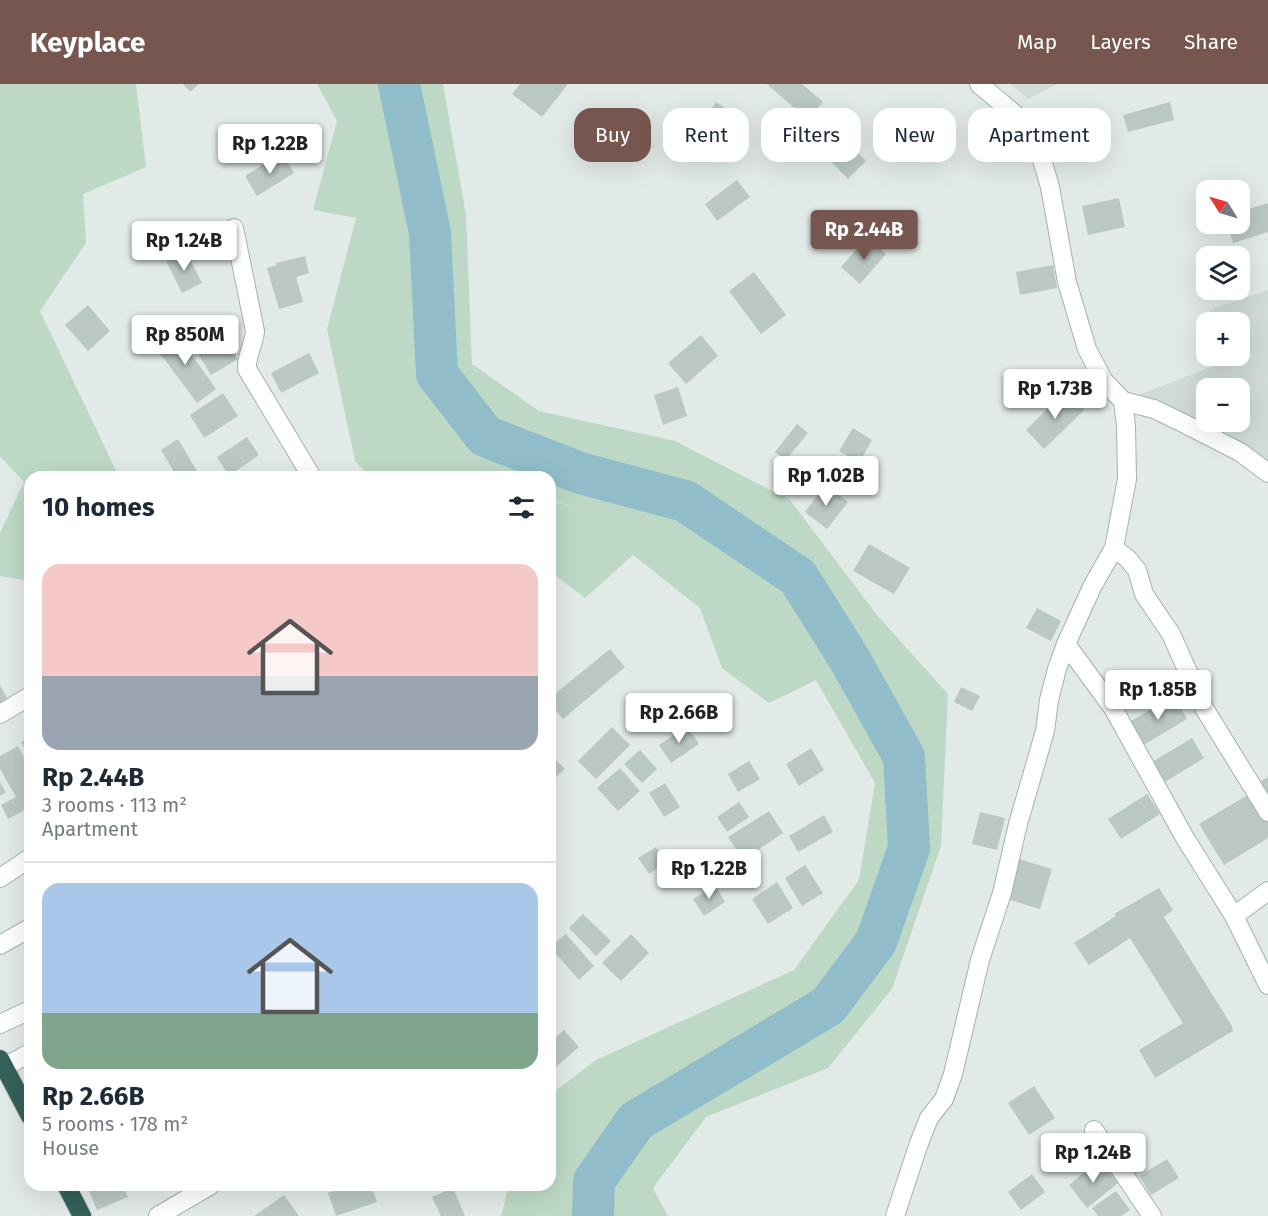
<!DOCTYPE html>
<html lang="en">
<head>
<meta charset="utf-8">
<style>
	:root { --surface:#fff; --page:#f6f6f7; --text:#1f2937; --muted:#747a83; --line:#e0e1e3; --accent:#76564e }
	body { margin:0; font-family:"Fira Sans",sans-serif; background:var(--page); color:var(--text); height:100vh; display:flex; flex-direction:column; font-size:22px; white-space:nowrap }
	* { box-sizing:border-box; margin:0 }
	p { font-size:20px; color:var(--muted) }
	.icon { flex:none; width:33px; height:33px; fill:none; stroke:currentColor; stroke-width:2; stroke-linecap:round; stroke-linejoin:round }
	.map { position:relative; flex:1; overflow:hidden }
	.sheet { position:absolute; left:24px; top:387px; width:532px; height:720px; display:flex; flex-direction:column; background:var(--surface); border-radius:18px; box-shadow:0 6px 24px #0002 }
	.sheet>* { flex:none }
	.banner { position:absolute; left:574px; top:24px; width:570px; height:54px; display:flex; gap:12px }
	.needle { width:39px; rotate:307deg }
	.buttons { position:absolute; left:1196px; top:96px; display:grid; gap:12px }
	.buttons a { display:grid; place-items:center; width:54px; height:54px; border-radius:12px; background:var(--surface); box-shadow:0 6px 24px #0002; font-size:30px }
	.price { position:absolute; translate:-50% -51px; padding:0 14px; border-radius:6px; background:#fff; color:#222; font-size:20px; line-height:39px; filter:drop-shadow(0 2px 3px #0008) }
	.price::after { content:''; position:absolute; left:50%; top:36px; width:18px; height:14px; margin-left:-9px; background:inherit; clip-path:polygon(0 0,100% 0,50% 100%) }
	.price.active { background:var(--accent); color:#fff }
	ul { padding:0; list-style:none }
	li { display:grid; align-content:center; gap:12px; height:318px; padding:0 18px }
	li+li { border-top:2px solid var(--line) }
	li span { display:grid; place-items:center; height:186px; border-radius:18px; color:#555 }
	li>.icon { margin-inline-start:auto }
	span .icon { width:108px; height:108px; fill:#fffc; stroke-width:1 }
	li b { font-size:26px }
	h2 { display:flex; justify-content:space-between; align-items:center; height:72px; padding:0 18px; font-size:26px }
	.pill { padding:0 21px; border-radius:18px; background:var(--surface); box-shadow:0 6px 24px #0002; font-size:21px; line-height:54px }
	.pill.active { background:var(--accent); color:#fff }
	header { display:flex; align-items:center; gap:36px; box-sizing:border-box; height:84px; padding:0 30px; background:var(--accent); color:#fff }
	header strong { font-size:28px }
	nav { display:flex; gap:33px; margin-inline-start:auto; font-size:21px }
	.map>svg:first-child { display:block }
</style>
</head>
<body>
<header>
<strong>Keyplace</strong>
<nav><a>Map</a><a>Layers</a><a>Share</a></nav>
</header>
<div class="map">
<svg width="1268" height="1132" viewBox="0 0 1268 1132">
	<rect width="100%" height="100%" fill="#e2eae7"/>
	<path fill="#d0dad6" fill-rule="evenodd" d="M1011,0H1057L1028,15Z
		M1268,206V389L1123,317L1239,272V238H1217L1209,226ZM1206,304H1239V338H1206Z"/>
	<path fill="#bdd9c6" d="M0,0H136L146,83L83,110L86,159L40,227L119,393H30V497L0,492V449L24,398L0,372Z
		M317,0H443L466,131L472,280L539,327L675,357L790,416L877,531L948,610L941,762L892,905L828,984L706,1033L653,1104L668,1132H501L509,1101H550L551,1010L596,976L794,886L859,796L875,699L816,596L769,619L722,584L700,524L633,471L585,514L551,488V417L577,423L551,416L550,393H370L355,377L327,245L356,134L313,126L337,37Z"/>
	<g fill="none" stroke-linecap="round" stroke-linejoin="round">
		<path stroke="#90bdc9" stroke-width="42" d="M399,0L430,149L437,290L485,352L580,389L685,417L798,493L850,576L904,673L909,764L876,858L828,922L636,1037L594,1097L593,1132"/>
	</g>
	<path fill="#bac7c3" d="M183,0H199L190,8Z
		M520,0H568L542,33L512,10Z
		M767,0H802L823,18L808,36Z
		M716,18L736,32L717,61L697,47Z
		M1170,18L1174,36L1128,48L1123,31Z
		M824,35L866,77L848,95L807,53Z
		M282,69L294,89L257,112L245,92Z
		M737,96L750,113L717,137L705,120Z
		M1119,114L1125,143L1088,151L1082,122Z
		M1268,119V148L1233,159L1227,140H1239V128Z
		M867,153L886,170L860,200L841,183Z
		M186,167L202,199L182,209L166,177Z
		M305,172L309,189L296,193L303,218L279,225L267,184L277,181L276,179Z
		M1053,181L1057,204L1020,211L1016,188Z
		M754,188L786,231L761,250L729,207Z
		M88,221L110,247L88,267L65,241Z
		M174,246L216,305L197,319L153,260Z
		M221,247L238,275L211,291L194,263Z
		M701,251L718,272L686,300L668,279Z
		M309,269L319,289L281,309L271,289Z
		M678,303L687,332L663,341L654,311Z
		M1065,307L1084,326L1044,365L1026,346Z
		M223,309L238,332L204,354L190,331Z
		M797,340L808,349L786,376L775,368Z
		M853,344L872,356L859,379L839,367Z
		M247,353L259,371L229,392L217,373Z
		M178,355L198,389L192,393H177L161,366Z
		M825,401L848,418L827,445L805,428Z
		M869,460L910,484L894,510L853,487Z
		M1037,524L1061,537L1051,557L1026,544Z
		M610,565L625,583L563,635L550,620V614Z
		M0,601L9,618L0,623Z
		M961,603L980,612L972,627L954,618Z
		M663,610L678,627L659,643L645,626Z
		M1174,612L1187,635L1142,662L1129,638Z
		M687,642L699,660L671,679L659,661Z
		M612,643L630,661L596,695L578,677Z
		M30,653V674L21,658Z
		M1192,654L1204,674L1165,698L1152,678Z
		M18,662L30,685V723L8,735L1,721L16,713L0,685V672Z
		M811,664L824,686L799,702L786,680Z
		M640,666L657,685L642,699L624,680Z
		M550,670L565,685L550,698Z
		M749,677L760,695L738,708L728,690Z
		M620,684L640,707L618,727L597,704Z
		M1268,693V715L1258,699Z
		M0,698L6,708L0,712Z
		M665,699L680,723L664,733L649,709Z
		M1253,708L1268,733V754L1224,781L1199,740Z
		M1147,710L1160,730L1121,755L1108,735Z
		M739,718L749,733L727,748L717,733Z
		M769,727L783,749L743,776L728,753Z
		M980,728L1005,734L997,766L972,760Z
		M824,731L833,748L798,768L789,752Z
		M656,763L666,778L649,790L638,774Z
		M1019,775L1052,785L1040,825L1007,815Z
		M805,781L823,809L802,822L785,794Z
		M777,798L793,824L768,840L752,815Z
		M715,801L725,818L704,832L693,815Z
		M1159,804L1173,826L1164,833L1232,942L1233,947L1155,994L1139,966L1183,939L1130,854L1089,881L1074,859L1116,832L1114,830Z
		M583,830L611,857L596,872L569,844Z
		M566,850L594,882L579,896L550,863Z
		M631,850L649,869L621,897L602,879Z
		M564,946L579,963L550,988V958Z
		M1034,1002L1055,1034L1029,1051L1008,1019Z
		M1167,1075L1179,1094L1151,1111L1139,1092Z
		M1099,1076L1118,1099L1087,1124L1069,1101Z
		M1032,1090L1045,1108L1021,1126L1008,1108Z
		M89,1101H123L128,1113L97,1126L87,1102Z
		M353,1101H371L377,1118L336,1132L328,1109Z
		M453,1104L465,1132H441L432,1113Z
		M1116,1107L1130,1126L1121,1132H1098L1092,1124Z
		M284,1111L299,1132H254Z"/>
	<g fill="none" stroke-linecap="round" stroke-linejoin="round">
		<g stroke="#a5b1ae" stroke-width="20">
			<path id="minor" d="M979,0L1017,32L1038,62L1050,103L1067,198L1087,265L1103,296L1123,317L1154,325L1183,339L1240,368L1268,389
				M234,144L255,247C254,261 246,271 247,285L310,390V393
				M1114,464L1128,475L1137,486L1144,510L1171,550L1204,624L1268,728
				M1066,560L1113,624L1185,754L1234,832L1268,901
				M0,630L30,612
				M0,794L30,774
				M1234,832L1268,807
				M0,861L30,844
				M0,940L30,926
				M4,983L30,969
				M1094,1046L1152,1132
				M158,1132L211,1101
				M895,1132L918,1062L929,1034L944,1015L953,990L980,876L1002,809L1018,740L1045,647L1049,616L1057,585L1066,560L1092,503L1114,464L1127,395L1126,342L1123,317"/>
		</g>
		<g stroke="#bdc4c2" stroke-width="20">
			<path id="highway" d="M0,975L30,1032
				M66,1101L82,1132"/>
		</g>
		<use href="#minor" stroke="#fff" stroke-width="18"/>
		<use href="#highway" stroke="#34615a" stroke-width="18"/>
	</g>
</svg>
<div class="buttons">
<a><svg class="needle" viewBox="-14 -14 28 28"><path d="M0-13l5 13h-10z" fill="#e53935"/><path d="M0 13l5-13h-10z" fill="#747a83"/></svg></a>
<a><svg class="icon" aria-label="layers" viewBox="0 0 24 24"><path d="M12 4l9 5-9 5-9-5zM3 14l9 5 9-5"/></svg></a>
<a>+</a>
<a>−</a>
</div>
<b class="price" style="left:270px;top:91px">Rp 1.22B</b>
<b class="price active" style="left:864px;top:177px">Rp 2.44B</b>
<b class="price" style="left:184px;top:188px">Rp 1.24B</b>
<b class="price" style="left:185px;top:282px">Rp 850M</b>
<b class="price" style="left:1055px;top:336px">Rp 1.73B</b>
<b class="price" style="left:826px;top:423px">Rp 1.02B</b>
<b class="price" style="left:1158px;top:637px">Rp 1.85B</b>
<b class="price" style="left:679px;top:660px">Rp 2.66B</b>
<b class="price" style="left:709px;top:816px">Rp 1.22B</b>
<b class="price" style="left:1093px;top:1100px">Rp 1.24B</b>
<div class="banner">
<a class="pill active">Buy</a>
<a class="pill">Rent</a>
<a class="pill">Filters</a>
<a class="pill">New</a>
<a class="pill">Apartment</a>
</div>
<section class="sheet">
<h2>10 homes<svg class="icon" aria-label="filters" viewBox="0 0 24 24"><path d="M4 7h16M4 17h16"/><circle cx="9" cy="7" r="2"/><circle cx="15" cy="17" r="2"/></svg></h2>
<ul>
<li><span style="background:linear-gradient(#f6c9c9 60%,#9aa5b1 0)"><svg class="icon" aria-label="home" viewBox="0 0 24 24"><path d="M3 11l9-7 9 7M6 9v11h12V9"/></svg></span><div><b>Rp 2.44B</b><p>3 rooms · 113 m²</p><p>Apartment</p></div></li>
<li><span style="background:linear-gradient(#a9c7e8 70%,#7fa58c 0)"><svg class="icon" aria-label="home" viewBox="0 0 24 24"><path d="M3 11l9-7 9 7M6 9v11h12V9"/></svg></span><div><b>Rp 2.66B</b><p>5 rooms · 178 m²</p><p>House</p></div></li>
</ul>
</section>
</div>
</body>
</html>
